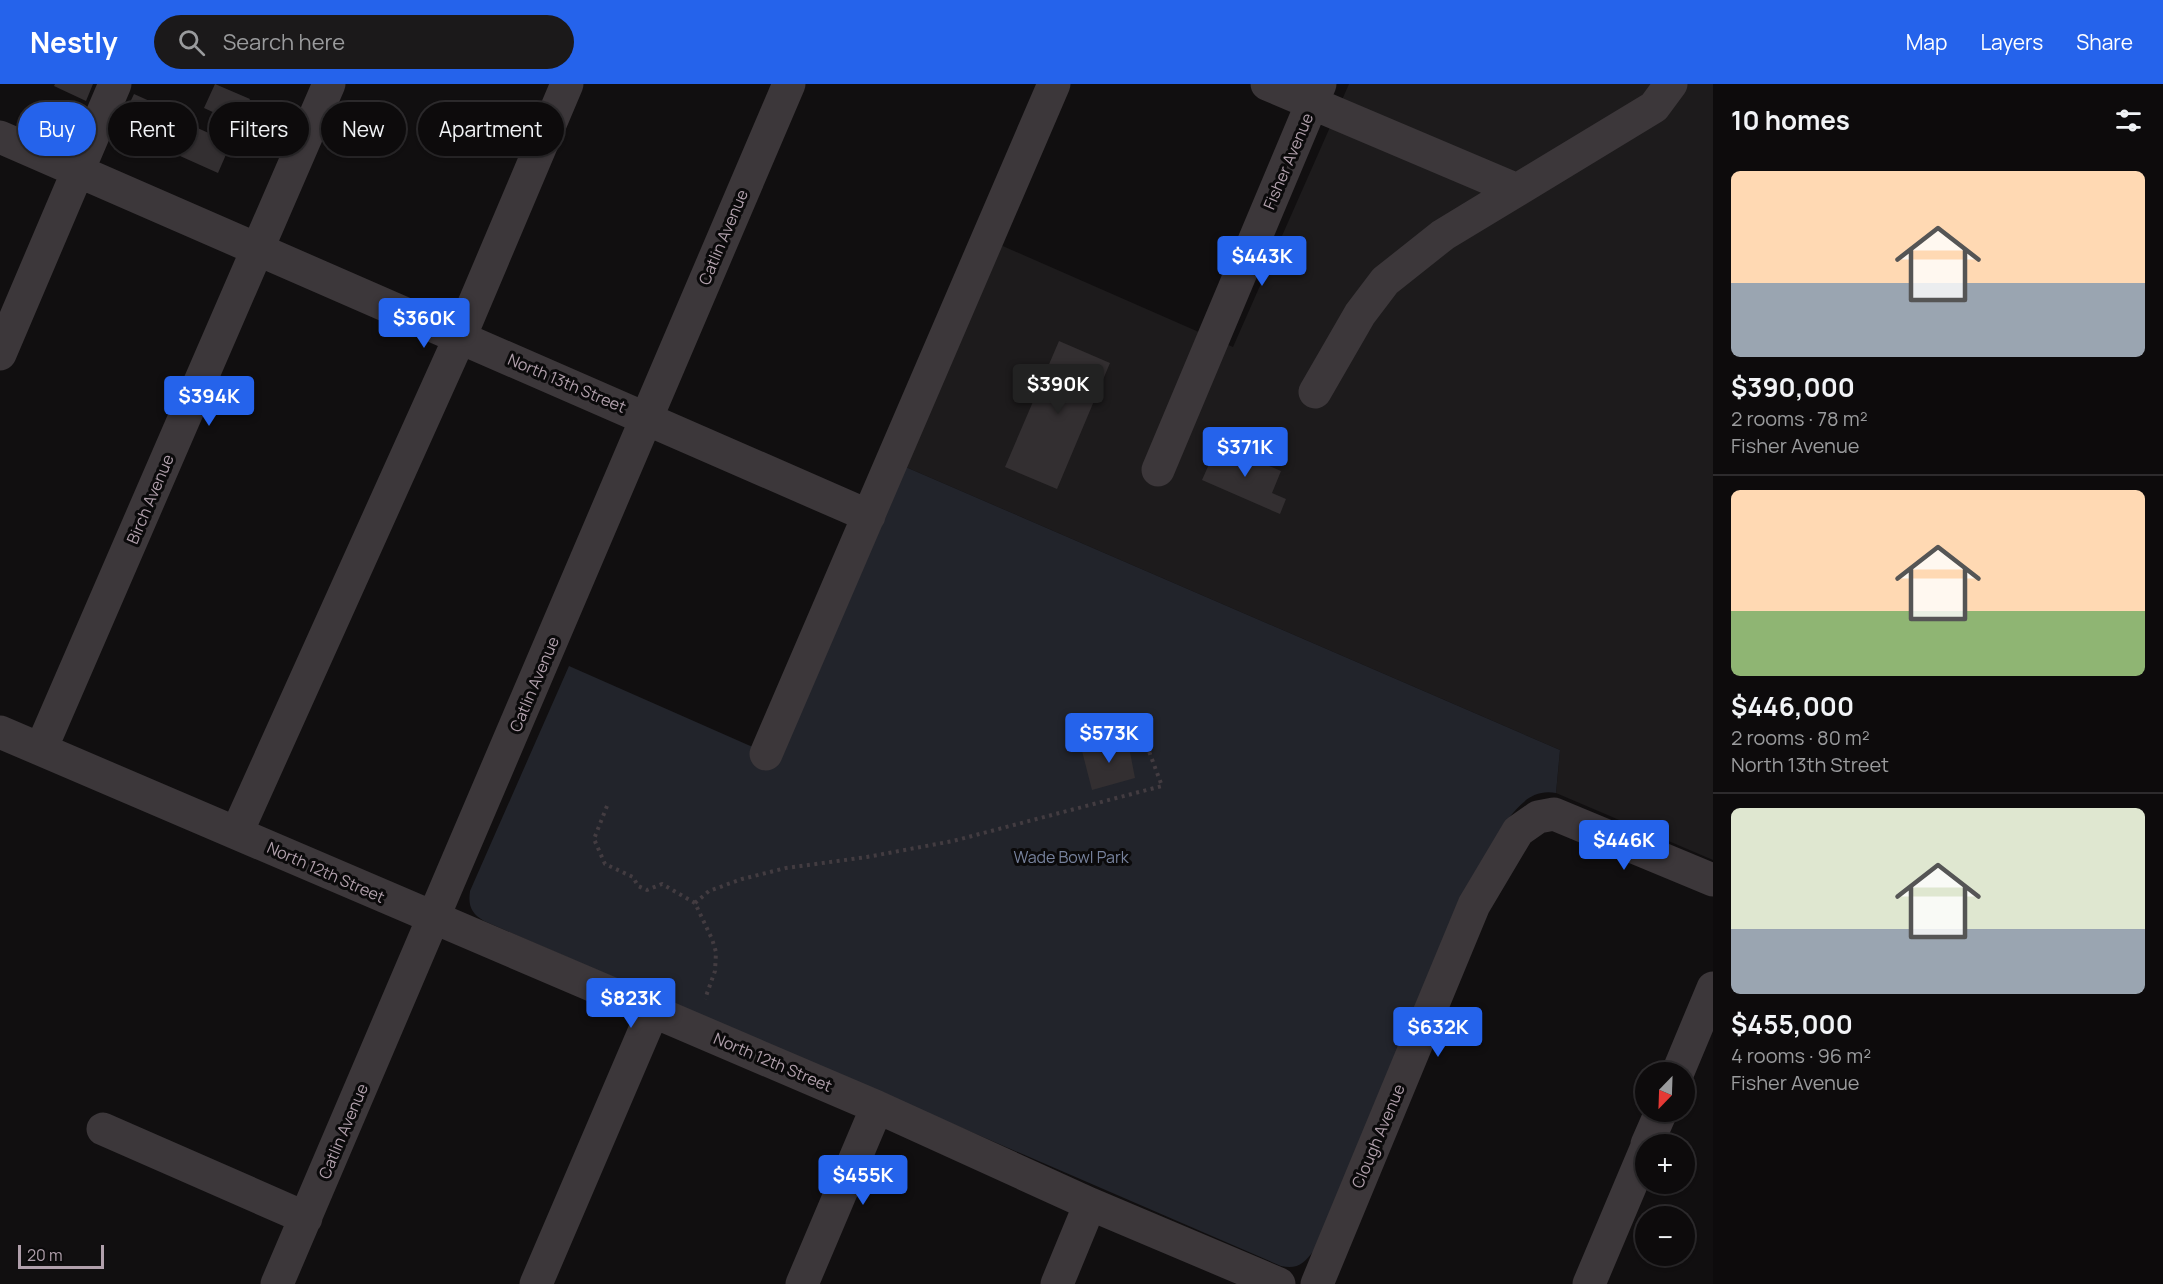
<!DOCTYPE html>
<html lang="en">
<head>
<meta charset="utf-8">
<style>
	:root { --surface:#0d0b0c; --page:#1b191a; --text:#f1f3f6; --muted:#9a9b9d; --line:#2d2b2d; --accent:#2563eb }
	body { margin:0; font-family:Manrope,sans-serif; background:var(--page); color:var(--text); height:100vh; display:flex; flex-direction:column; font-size:22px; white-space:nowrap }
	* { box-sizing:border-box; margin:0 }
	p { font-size:20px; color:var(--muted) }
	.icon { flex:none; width:33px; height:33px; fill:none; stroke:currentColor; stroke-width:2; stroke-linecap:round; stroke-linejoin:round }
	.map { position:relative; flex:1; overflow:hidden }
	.details { display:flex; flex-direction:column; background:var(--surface); width:450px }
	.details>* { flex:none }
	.top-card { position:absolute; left:18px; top:18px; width:570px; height:54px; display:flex; gap:12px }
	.needle { width:39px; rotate:203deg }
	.tools { position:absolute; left:1635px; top:978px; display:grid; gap:12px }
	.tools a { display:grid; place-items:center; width:60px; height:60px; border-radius:50%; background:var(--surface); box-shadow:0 2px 4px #0004,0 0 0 2px var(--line); font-size:30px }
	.scale { position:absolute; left:18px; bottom:15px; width:86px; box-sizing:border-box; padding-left:6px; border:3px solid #b1a0ac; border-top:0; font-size:16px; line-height:21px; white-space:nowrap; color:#b1a0ac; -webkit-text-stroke:4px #0b0a0b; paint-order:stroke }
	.price { position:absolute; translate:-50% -51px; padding:0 14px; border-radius:6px; background:var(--accent); color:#fff; font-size:20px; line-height:39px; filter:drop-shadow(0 2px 3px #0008) }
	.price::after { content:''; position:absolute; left:50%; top:36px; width:18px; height:14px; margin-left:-9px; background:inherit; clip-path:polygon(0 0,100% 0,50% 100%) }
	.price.on { background:#222; color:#fff }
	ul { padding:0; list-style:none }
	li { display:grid; align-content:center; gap:12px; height:318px; padding:0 18px }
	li+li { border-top:2px solid var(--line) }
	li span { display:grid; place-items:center; height:186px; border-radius:9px; color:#555 }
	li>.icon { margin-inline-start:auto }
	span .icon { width:108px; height:108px; fill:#fffc; stroke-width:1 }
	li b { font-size:26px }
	h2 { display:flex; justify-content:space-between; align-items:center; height:72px; padding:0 18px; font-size:26px }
	.tag { padding:0 21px; border-radius:27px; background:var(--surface); box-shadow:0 2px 4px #0004,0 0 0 2px var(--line); font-size:21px; line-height:54px }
	.tag.on { background:var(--accent); color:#fff }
	header { display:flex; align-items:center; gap:36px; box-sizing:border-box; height:84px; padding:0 30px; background:var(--accent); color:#fff }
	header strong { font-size:28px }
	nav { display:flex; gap:33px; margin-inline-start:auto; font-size:21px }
	.search { width:420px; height:54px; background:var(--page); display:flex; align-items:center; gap:15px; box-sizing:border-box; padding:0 21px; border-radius:33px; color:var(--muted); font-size:22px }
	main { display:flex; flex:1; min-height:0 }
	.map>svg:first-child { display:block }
</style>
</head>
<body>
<header>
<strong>Nestly</strong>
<div class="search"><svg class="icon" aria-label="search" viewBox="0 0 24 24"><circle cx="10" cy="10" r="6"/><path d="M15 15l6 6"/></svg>Search here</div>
<nav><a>Map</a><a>Layers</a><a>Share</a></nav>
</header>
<main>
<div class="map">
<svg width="1713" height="1200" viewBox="0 0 1713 1200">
	<rect width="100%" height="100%" fill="#110f10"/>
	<path fill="#1d1b1c" d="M1349,0H1713V776L1556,709L1560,666L901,381L996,159L1233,263Z"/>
	<path fill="#22242b" d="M901,381L1560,666L1556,709C1533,705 1521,719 1507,736L1314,1166C1305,1179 1297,1186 1281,1182L484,837C471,829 468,822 470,807L569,582L773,672Z"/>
	<path fill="#332f31" d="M55,0H93L86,17L54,2Z
		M215,0L250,15L239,40L204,24Z
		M134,10L163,23L153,46L123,33Z
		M193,42L231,59L218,89L180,72Z
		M1059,257L1110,279L1057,405L1005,383Z
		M1218,360L1281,387L1272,409L1286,415L1280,430L1202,396Z
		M1116,656L1129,663L1135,694L1092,706L1082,667Z"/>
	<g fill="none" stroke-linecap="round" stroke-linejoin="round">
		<path stroke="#433c41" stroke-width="4" stroke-dasharray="3 4.5" stroke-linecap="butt" d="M607,722L594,755L605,780L633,793L638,802L647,806L662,800L695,819L712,855L716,868L715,887L705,915
			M695,819L709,807L742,795L786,784L867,773L953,757L1162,702L1147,662"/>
		<path stroke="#3c373a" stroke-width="33" d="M1267,0L1517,106
			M0,53L869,432
			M0,270L115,0
			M1315,308L1360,230L1385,197L1443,151L1654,23L1671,0
			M1158,386L1320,0
			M0,648L877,1023L1090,1120L1279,1200
			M41,665L329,0
			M766,670L1054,0
			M237,748L460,253L567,0
			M1678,988L1713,904
			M103,1045L306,1134
			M1647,1060L1661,1028
			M277,1200L789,0
			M536,1200L653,927
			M802,1200L877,1023
			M1057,1200L1090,1120
			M1317,1200L1474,821L1518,747L1538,733L1554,730L1713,796
			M1589,1200L1646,1065"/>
	</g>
	<g text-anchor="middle" stroke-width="6" stroke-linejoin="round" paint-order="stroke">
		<g font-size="16" fill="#b1a0ac" stroke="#0b0a0b">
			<text transform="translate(1288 77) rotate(-67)" y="6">Fisher Avenue</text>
			<text transform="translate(723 153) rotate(-67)" y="6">Catlin Avenue</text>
			<text transform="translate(567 299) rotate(23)" y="6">North 13th Street</text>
			<text transform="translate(150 415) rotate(-67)" y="6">Birch Avenue</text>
			<text transform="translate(534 600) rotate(-67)" y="6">Catlin Avenue</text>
			<text transform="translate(326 788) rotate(24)" y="6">North 12th Street</text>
			<text transform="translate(773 978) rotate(23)" y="6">North 12th Street</text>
			<text transform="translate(343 1047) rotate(-67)" y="6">Catlin Avenue</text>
			<text transform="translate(1378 1052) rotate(-67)" y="6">Clough Avenue</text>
		</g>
		<g font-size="16" fill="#77829d" stroke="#0b0a0b">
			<text x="1071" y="779">Wade Bowl Park</text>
		</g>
	</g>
</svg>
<div class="tools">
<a><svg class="needle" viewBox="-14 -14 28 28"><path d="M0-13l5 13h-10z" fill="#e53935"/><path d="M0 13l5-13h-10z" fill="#9a9b9d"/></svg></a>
<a>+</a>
<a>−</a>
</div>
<div class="scale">20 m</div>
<b class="price" style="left:1262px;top:203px">$443K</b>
<b class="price" style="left:424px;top:265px">$360K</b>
<b class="price on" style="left:1058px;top:331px">$390K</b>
<b class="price" style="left:209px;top:343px">$394K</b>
<b class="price" style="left:1245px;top:394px">$371K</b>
<b class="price" style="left:1109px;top:680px">$573K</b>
<b class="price" style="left:1624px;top:787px">$446K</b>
<b class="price" style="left:631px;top:945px">$823K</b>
<b class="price" style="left:1438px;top:974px">$632K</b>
<b class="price" style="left:863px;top:1122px">$455K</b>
<div class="top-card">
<a class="tag on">Buy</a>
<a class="tag">Rent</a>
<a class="tag">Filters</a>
<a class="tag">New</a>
<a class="tag">Apartment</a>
</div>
</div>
<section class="details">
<h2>10 homes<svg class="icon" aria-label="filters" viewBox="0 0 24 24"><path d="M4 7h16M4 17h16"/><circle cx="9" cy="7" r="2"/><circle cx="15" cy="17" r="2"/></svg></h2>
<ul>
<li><span style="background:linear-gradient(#ffd9b3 60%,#9aa5b1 0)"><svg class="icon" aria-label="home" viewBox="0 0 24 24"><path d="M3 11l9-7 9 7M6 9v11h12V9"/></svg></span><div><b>$390,000</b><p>2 rooms · 78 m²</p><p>Fisher Avenue</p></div></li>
<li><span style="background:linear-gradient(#ffd9b3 65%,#8fb573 0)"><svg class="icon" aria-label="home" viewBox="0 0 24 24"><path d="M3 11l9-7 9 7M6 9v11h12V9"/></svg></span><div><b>$446,000</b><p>2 rooms · 80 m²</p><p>North 13th Street</p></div></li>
<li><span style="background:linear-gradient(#dfe7d0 65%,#9aa5b1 0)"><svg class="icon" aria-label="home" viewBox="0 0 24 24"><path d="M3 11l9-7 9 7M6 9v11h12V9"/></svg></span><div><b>$455,000</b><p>4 rooms · 96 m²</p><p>Fisher Avenue</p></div></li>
</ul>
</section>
</main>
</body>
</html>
